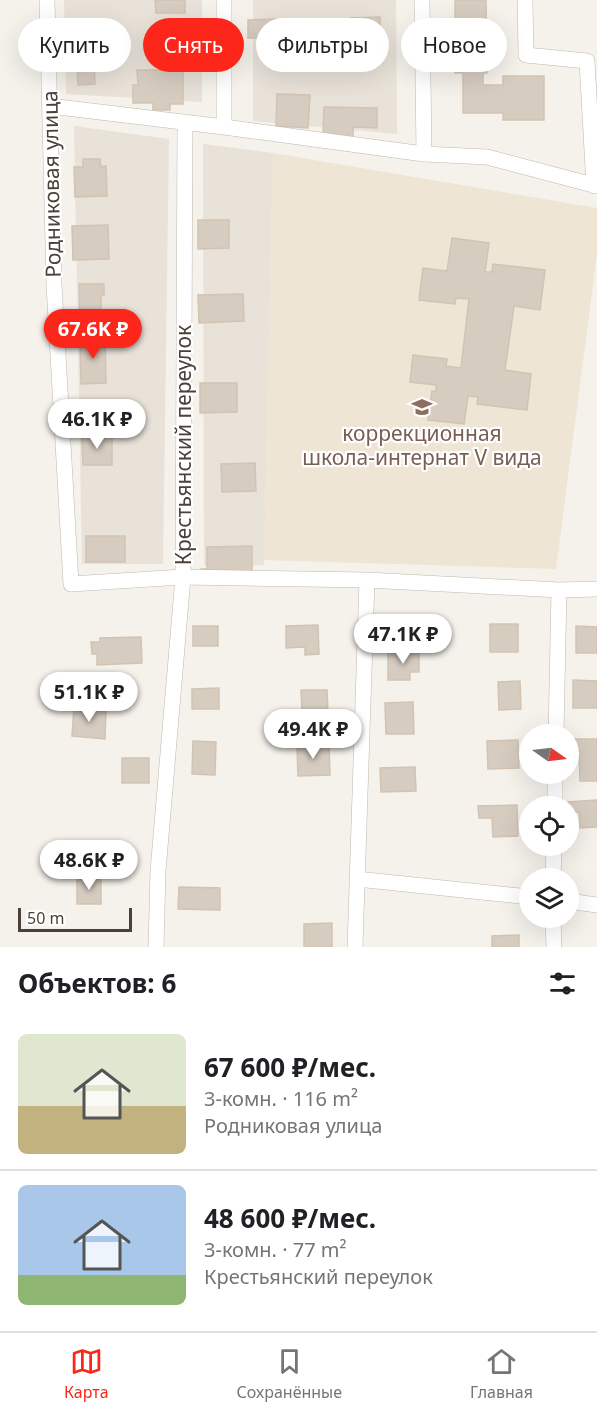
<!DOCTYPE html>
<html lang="ru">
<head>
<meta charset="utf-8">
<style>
	:root { --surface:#fff; --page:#f2f2f2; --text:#202124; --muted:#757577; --line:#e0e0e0; --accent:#fc271a }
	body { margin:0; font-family:"Noto Sans",sans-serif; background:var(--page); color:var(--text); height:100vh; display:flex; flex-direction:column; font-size:22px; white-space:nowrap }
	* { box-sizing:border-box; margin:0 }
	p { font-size:20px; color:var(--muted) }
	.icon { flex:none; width:33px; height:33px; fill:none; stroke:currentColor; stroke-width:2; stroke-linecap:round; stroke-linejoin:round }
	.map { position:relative; height:947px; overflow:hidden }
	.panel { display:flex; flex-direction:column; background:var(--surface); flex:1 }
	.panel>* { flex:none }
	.banner { position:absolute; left:18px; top:18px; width:561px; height:54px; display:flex; gap:12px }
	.needle { width:39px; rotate:104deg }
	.fabs { position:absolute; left:519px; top:724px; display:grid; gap:12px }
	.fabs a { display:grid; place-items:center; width:60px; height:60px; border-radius:50%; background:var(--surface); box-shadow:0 6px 24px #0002; font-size:30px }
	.scale { position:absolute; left:18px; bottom:15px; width:114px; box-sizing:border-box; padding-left:6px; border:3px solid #4a4138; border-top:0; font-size:16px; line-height:21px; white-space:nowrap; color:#4a4138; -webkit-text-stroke:4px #fff; paint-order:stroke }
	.price { position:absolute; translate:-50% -51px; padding:0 14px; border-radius:21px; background:#fff; color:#222; font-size:20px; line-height:39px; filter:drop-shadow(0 2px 3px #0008) }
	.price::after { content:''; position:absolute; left:50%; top:36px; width:18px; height:14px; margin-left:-9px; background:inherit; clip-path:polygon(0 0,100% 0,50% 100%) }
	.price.current { background:var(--accent); color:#fff }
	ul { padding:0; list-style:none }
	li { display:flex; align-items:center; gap:18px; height:150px; padding:0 18px }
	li+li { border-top:2px solid var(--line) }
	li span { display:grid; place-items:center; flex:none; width:168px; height:120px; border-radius:9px; color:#555 }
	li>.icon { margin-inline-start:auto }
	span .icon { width:72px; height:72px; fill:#fffc; stroke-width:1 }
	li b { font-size:26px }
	h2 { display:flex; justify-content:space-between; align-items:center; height:72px; padding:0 18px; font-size:26px }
	.pill { padding:0 21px; border-radius:27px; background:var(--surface); box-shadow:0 6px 24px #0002; font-size:21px; line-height:54px }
	.pill.current { background:var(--accent); color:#fff }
	.menu { display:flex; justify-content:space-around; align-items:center; height:84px; border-top:2px solid var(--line); background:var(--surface); font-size:16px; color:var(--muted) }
	.menu a { display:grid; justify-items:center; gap:3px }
	.menu .current { color:var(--accent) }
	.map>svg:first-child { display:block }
</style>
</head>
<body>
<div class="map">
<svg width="597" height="947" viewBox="0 0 597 947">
	<rect width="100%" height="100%" fill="#f5f1eb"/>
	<path fill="#e9e2d9" d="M64,0H202V102L66,94Z
		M253,0H396L397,134L253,121Z
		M74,126L169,139L163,564H82Z
		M203,144L273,153L264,565L204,566Z"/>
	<path fill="#eee5d4" d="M273,153L597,208V254L556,569L264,560Z"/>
	<path fill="#d7ccc0" stroke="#d2c3b3" stroke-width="1.5" d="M155,0H185V13H156Z
		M455,0H486L487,73H483V85H503V76H544V120H503V113H463V73H455Z
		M380,17L381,46L351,47L350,18Z
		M276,19L277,44L262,45L261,38H248V20Z
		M93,43L95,84L78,85L77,67H69L67,44Z
		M173,61H183V104H170V110H153V103H133V85H138L137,70H174Z
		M277,94L310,95L308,128L276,126Z
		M324,107L377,108V128L353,127V138L323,137Z
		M83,159H100L101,167L106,166L107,196L75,197L74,167H83Z
		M198,220H229V248L198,249Z
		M108,225L109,259L73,260L72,226Z
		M452,238L489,243L485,272H492L493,264L545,270L540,310L514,306L505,370L531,374L527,410L477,404L478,397L468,396L464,424L428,420L432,391H436V385L410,382L413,355L447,359L446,366L461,368L469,299L456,298L455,304L419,300L423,268L447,271Z
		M79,284H104V295H101V316L80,317Z
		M243,294L244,321L199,323L198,295Z
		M90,333H105L106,383L81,384L80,340H90Z
		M200,383H237V412L200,413Z
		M82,436H112V465H83Z
		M255,463L256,491L222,492L221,464Z
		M86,536H125V562H86Z
		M252,546V574L201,575V569H207V547Z
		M490,624H518V652H490Z
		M318,625L319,654L305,655V647L286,648V626Z
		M193,626H218V646H193Z
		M576,626L597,627V653H576Z
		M141,637L142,663L97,665V654H92L91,642H100V638Z
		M388,652H419V672H410V680H388Z
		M573,680L597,681V708H573Z
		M520,681L521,709L499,710L498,682Z
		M219,688V709H192V689Z
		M301,690H327L328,713H302Z
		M413,702L414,734H386L385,703Z
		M74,707L106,709L105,739L72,736Z
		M568,739H597V781H580L579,751H568Z
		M518,740L519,768L488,769L487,741Z
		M193,741L216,742L215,775L192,774Z
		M329,745L330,775L298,776L297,746Z
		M122,758H149V783H122Z
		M415,767L416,791L381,792L380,768Z
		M597,800V827L580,828L579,812L569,813L568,802Z
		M517,805L518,836L493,837L492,818H479L478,806Z
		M77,877H101V904H77Z
		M179,887L220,888V910L178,909Z
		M332,923V947H304V924Z
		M519,935V947H492V936Z"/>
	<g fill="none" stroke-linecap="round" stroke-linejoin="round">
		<g stroke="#c1b8ad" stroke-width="16">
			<path id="minor" d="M47,0L54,284L71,584L183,577L367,580L559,590L597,589
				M224,0V127
				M422,0L424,154
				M525,0L526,55L587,61L594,186
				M50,106L224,127L424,154L487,157L597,186
				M556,735L559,590
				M555,807V774
				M357,879L530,897
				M553,879L554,846
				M568,901L597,905
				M553,918L554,947
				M156,947L158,871L183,577L185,122
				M355,947L367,580"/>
		</g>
		<use href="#minor" stroke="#fff" stroke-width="15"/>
	</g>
	<defs>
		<g id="school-bare" transform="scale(1.62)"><path d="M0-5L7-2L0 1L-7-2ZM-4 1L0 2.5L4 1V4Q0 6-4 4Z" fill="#8d6e63" stroke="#fff" stroke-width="2.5" paint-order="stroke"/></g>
	</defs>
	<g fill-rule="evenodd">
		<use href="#school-bare" x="422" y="407"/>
	</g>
	<g text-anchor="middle" stroke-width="4.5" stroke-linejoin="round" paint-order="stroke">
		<g font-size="21" fill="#4a4138" stroke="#fff">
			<text transform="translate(52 184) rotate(-91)" y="7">Родниковая улица</text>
			<text transform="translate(184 445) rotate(-90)" y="7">Крестьянский переулок</text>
		</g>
		<g font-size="21" fill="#785e54" stroke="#fff">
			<text x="422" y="441">коррекционная<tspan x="422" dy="24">школа-интернат V вида</tspan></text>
		</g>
	</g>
</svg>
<div class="fabs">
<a><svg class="needle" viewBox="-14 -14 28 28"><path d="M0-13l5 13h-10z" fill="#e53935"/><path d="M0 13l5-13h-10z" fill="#757577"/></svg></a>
<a><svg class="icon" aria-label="locate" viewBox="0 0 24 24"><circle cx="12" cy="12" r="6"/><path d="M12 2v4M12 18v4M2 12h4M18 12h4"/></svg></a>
<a><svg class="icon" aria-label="layers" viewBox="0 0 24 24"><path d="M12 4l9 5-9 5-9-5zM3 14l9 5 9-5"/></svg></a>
</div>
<div class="scale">50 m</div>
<b class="price current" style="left:93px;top:360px">67.6K ₽</b>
<b class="price" style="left:97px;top:450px">46.1K ₽</b>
<b class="price" style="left:403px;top:665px">47.1K ₽</b>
<b class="price" style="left:89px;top:723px">51.1K ₽</b>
<b class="price" style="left:313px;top:760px">49.4K ₽</b>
<b class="price" style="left:89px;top:891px">48.6K ₽</b>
<div class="banner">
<a class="pill">Купить</a>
<a class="pill current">Снять</a>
<a class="pill">Фильтры</a>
<a class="pill">Новое</a>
</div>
</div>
<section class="panel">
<h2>Объектов: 6<svg class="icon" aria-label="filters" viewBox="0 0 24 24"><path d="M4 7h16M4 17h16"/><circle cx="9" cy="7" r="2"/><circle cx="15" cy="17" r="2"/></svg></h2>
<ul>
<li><span style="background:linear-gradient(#dfe7d0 60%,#c2b280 0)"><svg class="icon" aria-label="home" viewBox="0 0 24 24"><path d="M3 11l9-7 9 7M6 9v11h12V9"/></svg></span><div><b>67 600 ₽/мес.</b><p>3-комн. · 116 m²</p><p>Родниковая улица</p></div></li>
<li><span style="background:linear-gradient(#a9c7e8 75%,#8fb573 0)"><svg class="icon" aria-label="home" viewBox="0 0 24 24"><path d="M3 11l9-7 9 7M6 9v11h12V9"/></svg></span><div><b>48 600 ₽/мес.</b><p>3-комн. · 77 m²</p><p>Крестьянский переулок</p></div></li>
</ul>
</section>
<nav class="menu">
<a class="current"><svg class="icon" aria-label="map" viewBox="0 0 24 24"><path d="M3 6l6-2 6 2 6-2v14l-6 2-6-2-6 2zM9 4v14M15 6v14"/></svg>Карта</a>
<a><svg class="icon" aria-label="saved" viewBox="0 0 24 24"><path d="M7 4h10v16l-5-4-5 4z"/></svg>Сохранённые</a>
<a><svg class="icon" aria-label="home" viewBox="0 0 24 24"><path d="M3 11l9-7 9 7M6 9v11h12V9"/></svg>Главная</a>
</nav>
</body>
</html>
